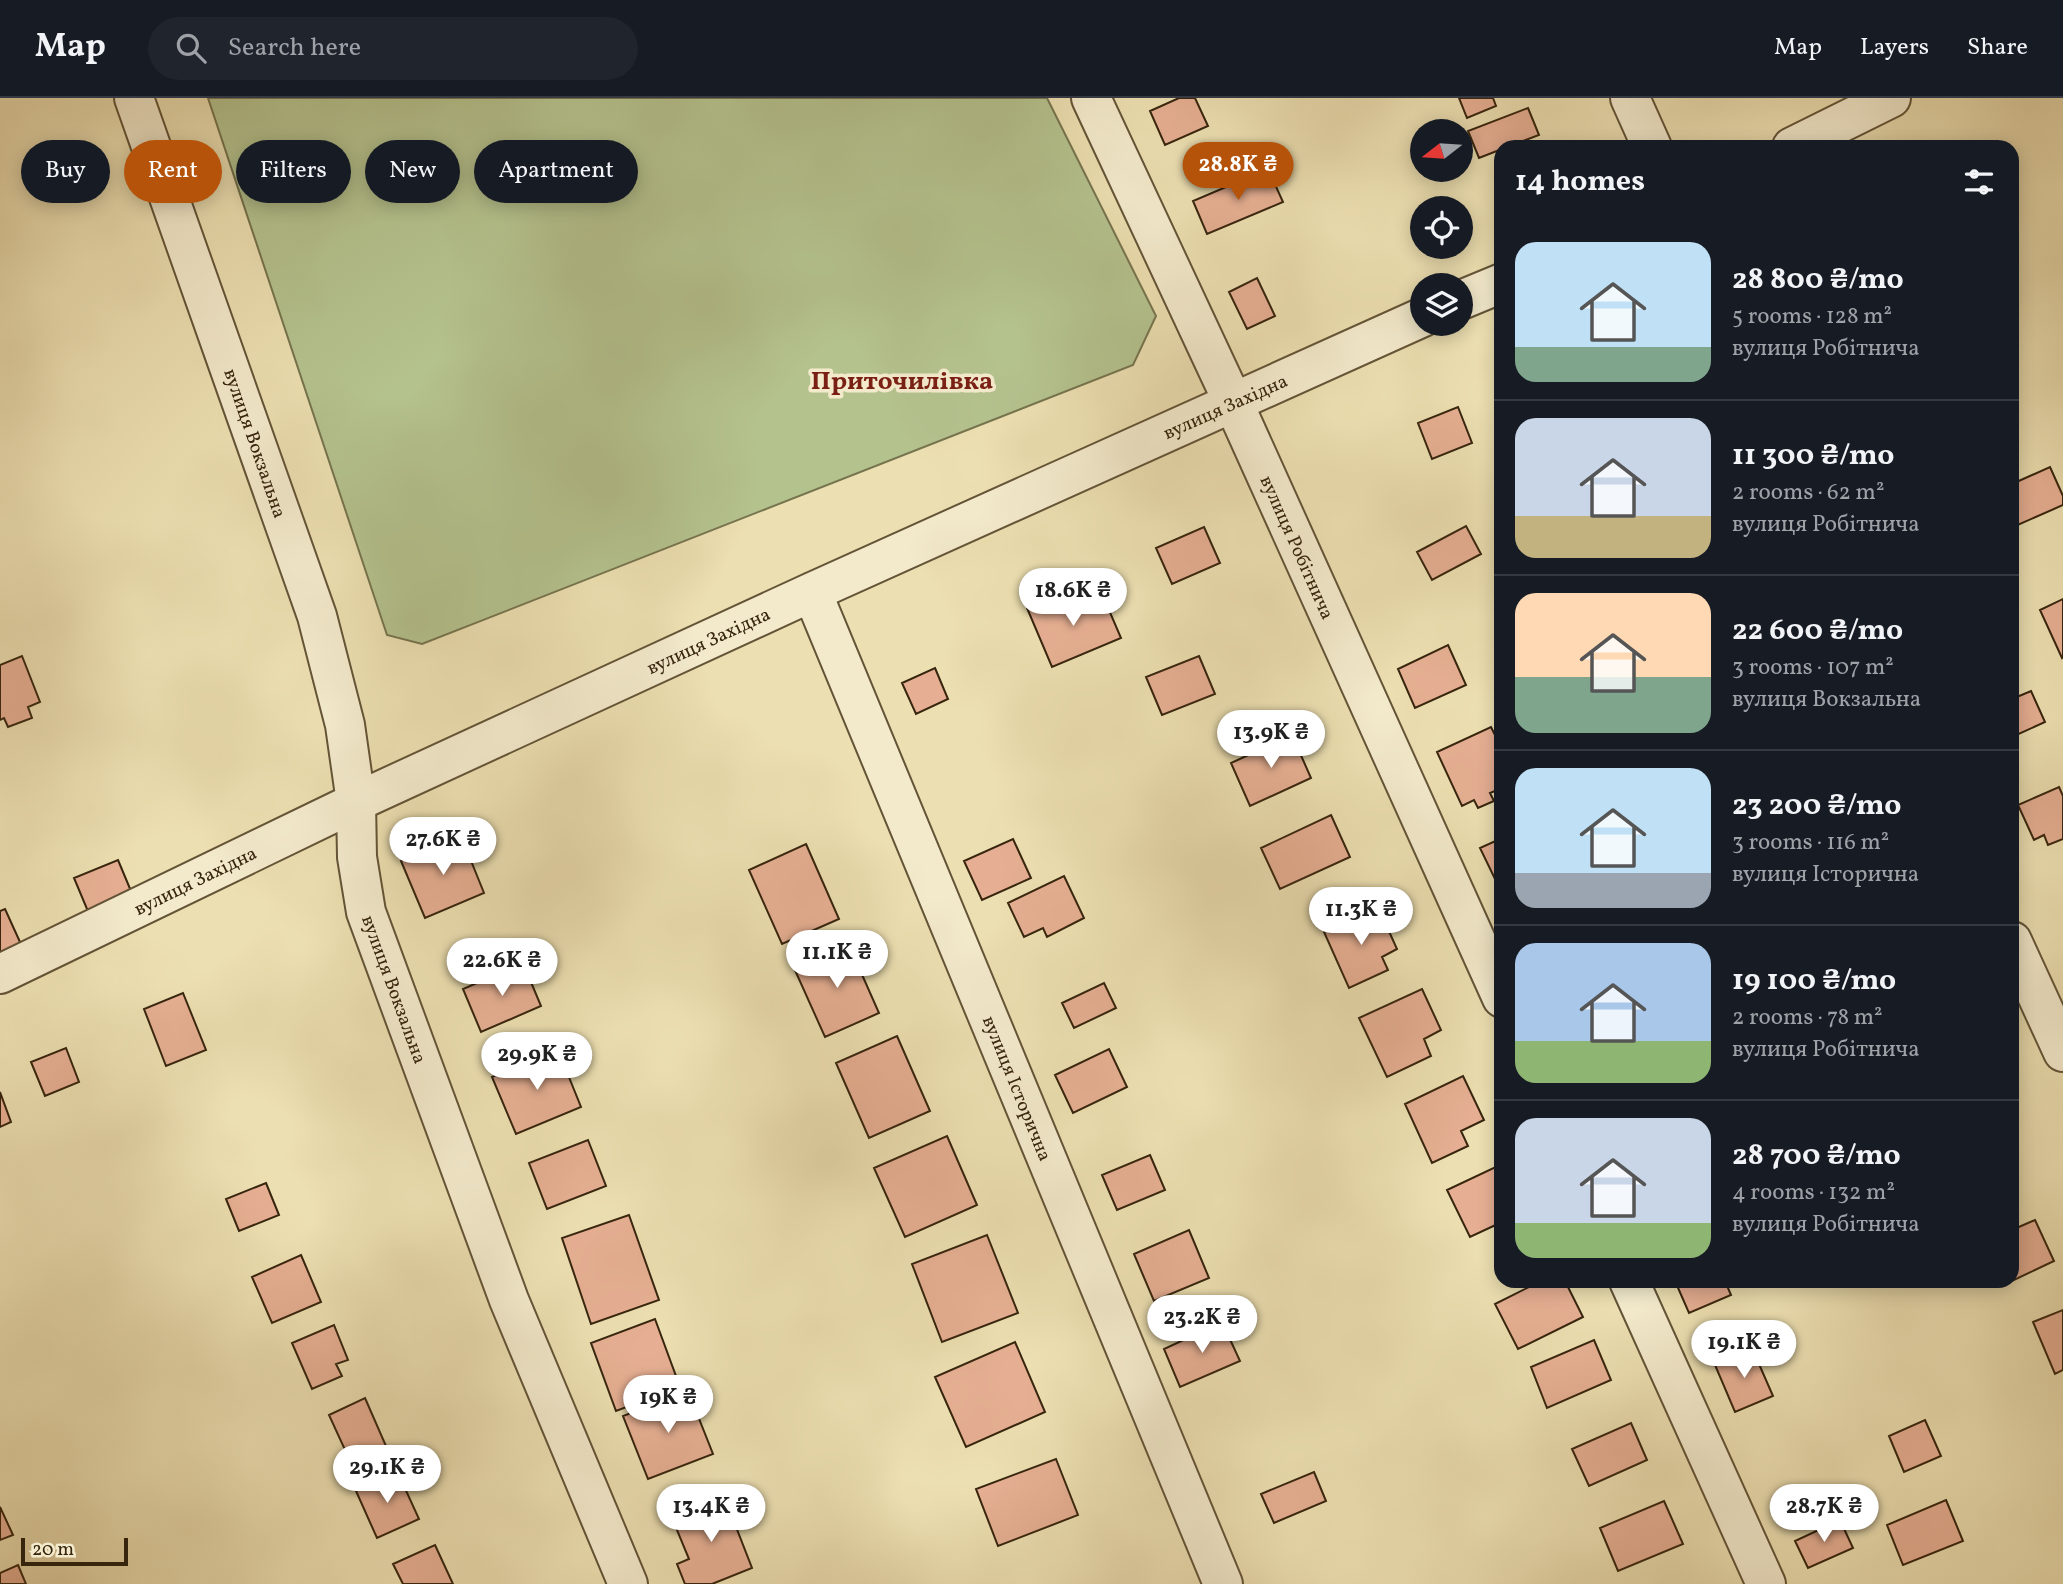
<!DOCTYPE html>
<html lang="en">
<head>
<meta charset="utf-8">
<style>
	:root { --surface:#171b24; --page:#20242c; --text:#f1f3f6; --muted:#9ea1a6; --line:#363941; --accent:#b45309 }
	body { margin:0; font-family:Vollkorn,serif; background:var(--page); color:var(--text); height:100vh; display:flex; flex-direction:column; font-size:26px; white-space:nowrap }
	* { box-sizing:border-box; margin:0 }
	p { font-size:23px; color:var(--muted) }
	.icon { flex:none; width:38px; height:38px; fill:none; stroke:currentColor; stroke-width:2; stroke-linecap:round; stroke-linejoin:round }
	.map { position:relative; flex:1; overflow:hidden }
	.drawer { position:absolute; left:1494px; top:42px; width:525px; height:1148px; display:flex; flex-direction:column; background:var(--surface); border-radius:21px; box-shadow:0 4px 18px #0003 }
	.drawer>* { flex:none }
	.top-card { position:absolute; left:21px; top:42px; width:665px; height:63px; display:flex; gap:14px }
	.needle { width:46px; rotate:253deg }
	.fabs { position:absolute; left:1410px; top:21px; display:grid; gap:14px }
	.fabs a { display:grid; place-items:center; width:63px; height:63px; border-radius:50%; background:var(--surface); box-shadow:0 4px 18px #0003; font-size:35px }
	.scale { position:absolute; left:21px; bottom:18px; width:107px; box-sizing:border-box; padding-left:7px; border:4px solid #37250e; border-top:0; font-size:19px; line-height:24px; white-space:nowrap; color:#37250e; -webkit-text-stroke:5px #f3eacc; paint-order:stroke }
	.price { position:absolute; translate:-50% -60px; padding:0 16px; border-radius:24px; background:#fff; color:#222; font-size:23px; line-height:46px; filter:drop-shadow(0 2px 4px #0008) }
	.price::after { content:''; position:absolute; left:50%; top:42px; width:21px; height:16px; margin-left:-10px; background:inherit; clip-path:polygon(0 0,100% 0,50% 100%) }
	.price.current { background:var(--accent); color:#fff }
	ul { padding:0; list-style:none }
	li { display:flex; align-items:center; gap:21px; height:175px; padding:0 21px }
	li+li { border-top:2px solid var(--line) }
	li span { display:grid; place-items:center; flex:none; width:196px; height:140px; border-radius:21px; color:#555 }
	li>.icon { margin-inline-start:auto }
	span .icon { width:84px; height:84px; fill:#fffc; stroke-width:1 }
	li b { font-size:30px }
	h2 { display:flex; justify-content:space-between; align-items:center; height:84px; padding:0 21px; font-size:30px }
	.tag { padding:0 24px; border-radius:32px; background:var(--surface); box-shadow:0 4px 18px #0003; font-size:24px; line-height:63px }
	.tag.current { background:var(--accent); color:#fff }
	header { display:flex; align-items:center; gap:42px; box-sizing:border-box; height:98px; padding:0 35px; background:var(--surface); border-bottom:2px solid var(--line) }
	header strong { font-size:33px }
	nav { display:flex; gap:38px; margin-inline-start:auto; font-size:24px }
	.search { width:490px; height:63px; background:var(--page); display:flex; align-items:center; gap:18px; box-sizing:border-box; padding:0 24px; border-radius:38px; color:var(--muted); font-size:26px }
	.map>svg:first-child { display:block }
</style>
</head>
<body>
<header>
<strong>Map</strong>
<div class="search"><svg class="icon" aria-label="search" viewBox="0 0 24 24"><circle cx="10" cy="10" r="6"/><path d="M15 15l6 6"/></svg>Search here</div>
<nav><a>Map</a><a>Layers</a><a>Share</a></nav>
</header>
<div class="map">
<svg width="2063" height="1486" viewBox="0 0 2063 1486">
	<rect width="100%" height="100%" fill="#ecdfb1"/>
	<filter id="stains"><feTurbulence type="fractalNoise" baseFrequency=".00286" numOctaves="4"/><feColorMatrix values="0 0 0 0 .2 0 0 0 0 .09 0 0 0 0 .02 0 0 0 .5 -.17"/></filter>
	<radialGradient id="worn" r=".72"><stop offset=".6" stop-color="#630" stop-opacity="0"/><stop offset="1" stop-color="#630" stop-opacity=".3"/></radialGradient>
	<path fill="#b4c28e" stroke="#76744e" stroke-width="2" d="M208,0H1047L1156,218L1133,267L422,546L387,537Z"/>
	<path fill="#e6af93" stroke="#37250e" stroke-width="2" d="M1179,0H1195L1208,28L1165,47L1150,13Z
		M1459,0H1493L1496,8L1467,20Z
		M1528,10L1539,37L1507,49H1502V51L1479,60L1468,33Z
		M1268,71L1283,104L1207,136L1193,103Z
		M1257,180L1275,218L1247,231L1229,194Z
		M1458,309L1472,345L1432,361L1418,325Z
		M2050,369L2063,398V407L2013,429L2012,386Z
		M1466,428L1481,456L1432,482L1417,454Z
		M1204,429L1220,465L1172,486L1156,450Z
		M1059,497L1066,514L1103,498L1121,540L1052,569L1027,510Z
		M2063,501V559L2062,560L2040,512Z
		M1448,547L1466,587L1415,610L1398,571Z
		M22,558L40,604L28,609L32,620L8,629L4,620L0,622V567Z
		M1199,558L1215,596L1162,617L1146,579Z
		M935,570L948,601L916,616L902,585Z
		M2031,593L2045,624L2012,639V601Z
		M1491,629L1502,651V690L1490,695L1494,703L1478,710L1474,702L1462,708L1437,654Z
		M1292,637L1311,680L1250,708L1231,665Z
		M2059,689L2063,698V741L2048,747L2044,737L2034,742L2018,707Z
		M1331,717L1350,759L1280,791L1261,750Z
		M461,738L484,795L425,820L401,763Z
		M1502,740V778L1495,781L1480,750Z
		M1013,741L1031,780L982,802L964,763Z
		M806,746L839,821L782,846L749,772Z
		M118,762L136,805L92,823L74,780Z
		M1064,778L1084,820L1047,839L1043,830L1024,839L1008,805Z
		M1378,809L1397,851L1382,859L1388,872L1349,890L1324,834Z
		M5,811L25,855L0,866V813Z
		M848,845L879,915L825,939L794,870Z
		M523,865L541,908L481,934L463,891Z
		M1104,885L1116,910L1074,930L1062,905Z
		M1422,891L1441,932L1424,941L1431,958L1387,979L1359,920Z
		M183,895L206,952L166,968L144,911Z
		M897,938L930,1013L869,1040L836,965Z
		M66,950L79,984L45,998L31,964Z
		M1109,951L1127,989L1073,1015L1055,977Z
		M558,952L581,1009L516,1036L492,979Z
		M1463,978L1484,1022L1461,1033L1468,1048L1432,1065L1405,1006Z
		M0,994L11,1024L0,1029Z
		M947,1038L977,1107L905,1139L874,1070Z
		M588,1042L606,1088L547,1111L529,1065Z
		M1150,1057L1165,1092L1117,1112L1102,1077Z
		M1502,1066V1124L1470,1139L1447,1092Z
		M266,1085L279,1117L239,1133L226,1101Z
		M629,1117L659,1202L591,1226L562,1140Z
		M2035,1122L2054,1163L2014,1182L2012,1132Z
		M1189,1132L1209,1180L1154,1203L1134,1156Z
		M987,1137L1018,1215L942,1244L912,1166Z
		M301,1157L321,1204L272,1225L252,1179Z
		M1541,1183H1565L1583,1219L1518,1251L1495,1206Z
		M1675,1183H1725L1731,1197L1689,1215Z
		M2063,1212V1272L2055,1276L2033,1224Z
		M655,1221L680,1289L616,1313L591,1245Z
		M1222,1224L1240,1263L1180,1289L1164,1251Z
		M334,1227L348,1262L336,1266L342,1278L312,1291L292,1245Z
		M1594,1242L1611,1282L1547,1310L1531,1269Z
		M1015,1244L1045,1314L966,1349L935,1279Z
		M1752,1250L1773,1298L1735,1314L1715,1267Z
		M688,1293L713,1356L648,1381L623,1318Z
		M365,1300L386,1348L351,1365L329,1317Z
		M1925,1322L1941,1358L1904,1374L1889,1338Z
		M1631,1325L1647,1362L1589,1388L1572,1351Z
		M1056,1361L1078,1417L998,1448L976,1391Z
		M1314,1374L1326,1403L1274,1425L1261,1396Z
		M398,1375L419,1421L377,1440L356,1393Z
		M724,1398L752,1470L712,1486H685L677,1466L689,1461L672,1420Z
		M1946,1402L1963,1443L1903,1467L1887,1427Z
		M1664,1403L1683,1446L1618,1473L1600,1430Z
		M0,1409L13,1437L0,1442Z
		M1840,1422L1853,1450L1808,1470L1795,1443Z
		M435,1447L453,1486H403L393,1466Z
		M18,1467L26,1486H0V1475Z"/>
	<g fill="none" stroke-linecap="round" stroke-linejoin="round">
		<g stroke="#645437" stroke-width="42">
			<path id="street" d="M134,0L317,518L345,627L356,704L357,759L366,814L509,1202L628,1486
				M1091,0L1233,304L1502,900
				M1630,0L1652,49
				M1792,49L1891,0
				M1461,202L1502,185
				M812,494L1223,1486
				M2012,843L2063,954
				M0,876L356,704L812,494L1423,219
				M1629,1183L1766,1486"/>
		</g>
		<use href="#street" stroke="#f3eacc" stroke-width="38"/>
	</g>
	<g text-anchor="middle" stroke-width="7" stroke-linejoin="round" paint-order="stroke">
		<g font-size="19" fill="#37250e" stroke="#f3eacc">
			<text transform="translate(1225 308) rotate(-24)" y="7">вулиця Західна</text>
			<text transform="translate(256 345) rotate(71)" y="7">вулиця Вокзальна</text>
			<text transform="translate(1298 449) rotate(66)" y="7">вулиця Робітнича</text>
			<text transform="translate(708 542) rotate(-25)" y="7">вулиця Західна</text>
			<text transform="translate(195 782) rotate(-26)" y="7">вулиця Західна</text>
			<text transform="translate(395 891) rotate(70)" y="7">вулиця Вокзальна</text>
			<text transform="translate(1018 990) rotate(68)" y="7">вулиця Історична</text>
		</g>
		<g font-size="26" font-weight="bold" fill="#7a1f14" stroke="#f3eacc">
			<text x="902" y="291">Приточилівка</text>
		</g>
	</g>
	<rect width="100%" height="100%" filter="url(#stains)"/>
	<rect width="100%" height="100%" fill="url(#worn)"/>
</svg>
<div class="fabs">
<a><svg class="needle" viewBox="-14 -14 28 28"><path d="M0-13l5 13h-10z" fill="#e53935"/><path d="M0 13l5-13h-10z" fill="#9ea1a6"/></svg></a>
<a><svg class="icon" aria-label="locate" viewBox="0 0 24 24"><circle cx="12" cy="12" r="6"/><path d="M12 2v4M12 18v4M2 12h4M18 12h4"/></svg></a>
<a><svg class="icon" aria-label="layers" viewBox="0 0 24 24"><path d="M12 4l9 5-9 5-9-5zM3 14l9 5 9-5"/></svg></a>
</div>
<div class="scale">20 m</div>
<b class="price current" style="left:1238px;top:104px">28.8K ₴</b>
<b class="price" style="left:1073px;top:530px">18.6K ₴</b>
<b class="price" style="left:1271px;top:672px">13.9K ₴</b>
<b class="price" style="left:443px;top:779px">27.6K ₴</b>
<b class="price" style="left:1361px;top:849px">11.3K ₴</b>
<b class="price" style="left:837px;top:892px">11.1K ₴</b>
<b class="price" style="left:502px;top:900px">22.6K ₴</b>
<b class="price" style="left:537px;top:994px">29.9K ₴</b>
<b class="price" style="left:1202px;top:1257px">23.2K ₴</b>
<b class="price" style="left:1744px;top:1282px">19.1K ₴</b>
<b class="price" style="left:668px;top:1337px">19K ₴</b>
<b class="price" style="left:387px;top:1407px">29.1K ₴</b>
<b class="price" style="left:711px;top:1446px">13.4K ₴</b>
<b class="price" style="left:1824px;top:1446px">28.7K ₴</b>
<div class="top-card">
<a class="tag">Buy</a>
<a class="tag current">Rent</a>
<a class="tag">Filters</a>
<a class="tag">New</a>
<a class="tag">Apartment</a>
</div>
<section class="drawer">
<h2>14 homes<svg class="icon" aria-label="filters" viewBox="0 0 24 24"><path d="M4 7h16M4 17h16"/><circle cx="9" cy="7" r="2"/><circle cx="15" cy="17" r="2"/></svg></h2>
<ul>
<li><span style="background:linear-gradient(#bfe0f5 75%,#7fa58c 0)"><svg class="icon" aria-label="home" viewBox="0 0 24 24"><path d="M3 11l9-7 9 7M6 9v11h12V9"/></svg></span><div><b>28 800 ₴/mo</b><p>5 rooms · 128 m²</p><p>вулиця Робітнича</p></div></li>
<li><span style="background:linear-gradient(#c9d6e8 70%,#c2b280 0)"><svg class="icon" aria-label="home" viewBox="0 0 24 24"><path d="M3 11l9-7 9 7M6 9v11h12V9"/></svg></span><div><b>11 300 ₴/mo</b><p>2 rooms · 62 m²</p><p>вулиця Робітнича</p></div></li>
<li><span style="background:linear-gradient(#ffd9b3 60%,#7fa58c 0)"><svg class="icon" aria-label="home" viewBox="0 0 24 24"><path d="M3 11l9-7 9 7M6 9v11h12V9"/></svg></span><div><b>22 600 ₴/mo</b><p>3 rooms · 107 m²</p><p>вулиця Вокзальна</p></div></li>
<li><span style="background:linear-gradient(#bfe0f5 75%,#9aa5b1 0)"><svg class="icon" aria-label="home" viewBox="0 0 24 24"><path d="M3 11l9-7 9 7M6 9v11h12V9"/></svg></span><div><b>23 200 ₴/mo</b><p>3 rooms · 116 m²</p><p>вулиця Історична</p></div></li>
<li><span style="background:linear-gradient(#a9c7e8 70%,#8fb573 0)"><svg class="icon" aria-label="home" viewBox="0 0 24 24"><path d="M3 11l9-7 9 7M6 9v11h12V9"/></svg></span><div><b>19 100 ₴/mo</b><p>2 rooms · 78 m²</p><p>вулиця Робітнича</p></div></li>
<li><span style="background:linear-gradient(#c9d6e8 75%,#8fb573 0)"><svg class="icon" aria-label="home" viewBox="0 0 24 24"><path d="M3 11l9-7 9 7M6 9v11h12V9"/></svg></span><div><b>28 700 ₴/mo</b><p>4 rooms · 132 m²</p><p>вулиця Робітнича</p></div></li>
</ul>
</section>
</div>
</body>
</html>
